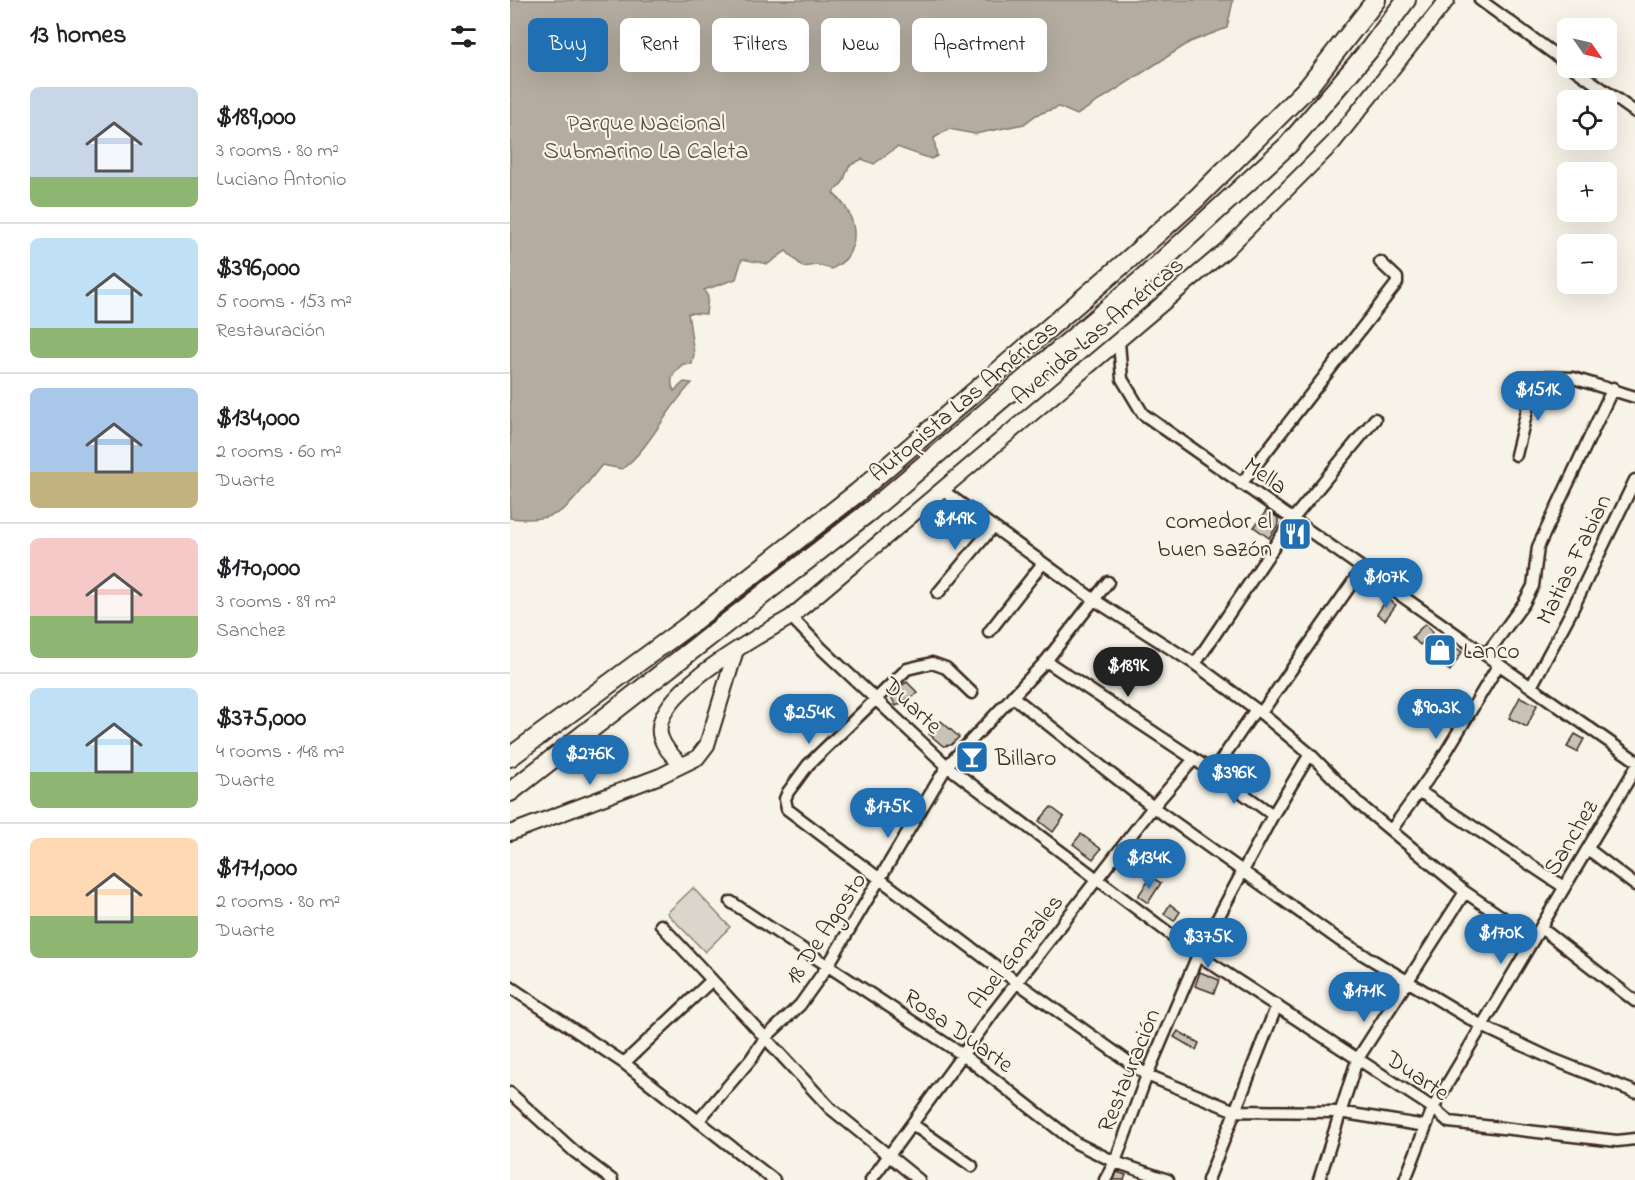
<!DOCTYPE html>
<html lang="en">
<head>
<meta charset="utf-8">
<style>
	:root { --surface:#fff; --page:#f2f2f2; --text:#202124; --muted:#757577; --line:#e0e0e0; --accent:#1f6fb2 }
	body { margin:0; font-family:"Indie Flower",sans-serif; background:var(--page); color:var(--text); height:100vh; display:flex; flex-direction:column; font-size:22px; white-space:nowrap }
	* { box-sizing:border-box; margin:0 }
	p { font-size:20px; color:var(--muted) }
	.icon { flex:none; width:33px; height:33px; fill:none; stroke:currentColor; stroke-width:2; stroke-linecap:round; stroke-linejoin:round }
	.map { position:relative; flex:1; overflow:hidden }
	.details { display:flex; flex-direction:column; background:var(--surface); width:510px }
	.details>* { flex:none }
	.banner { position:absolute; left:18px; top:18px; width:570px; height:54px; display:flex; gap:12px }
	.needle { width:39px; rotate:124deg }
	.buttons { position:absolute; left:1047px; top:18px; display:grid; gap:12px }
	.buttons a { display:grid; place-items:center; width:60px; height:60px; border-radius:9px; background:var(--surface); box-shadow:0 6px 24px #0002; font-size:30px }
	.price { position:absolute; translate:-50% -51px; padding:0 14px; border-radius:21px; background:var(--accent); color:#fff; font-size:20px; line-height:39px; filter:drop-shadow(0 2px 3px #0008) }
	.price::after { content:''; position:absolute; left:50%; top:36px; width:18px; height:14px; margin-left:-9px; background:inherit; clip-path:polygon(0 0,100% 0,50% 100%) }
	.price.selected { background:#222; color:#fff }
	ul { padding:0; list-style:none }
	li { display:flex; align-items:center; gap:18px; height:150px; padding:0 30px }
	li+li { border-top:2px solid var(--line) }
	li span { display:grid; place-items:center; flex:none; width:168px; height:120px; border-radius:9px; color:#555 }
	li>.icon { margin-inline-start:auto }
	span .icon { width:72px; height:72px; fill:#fffc; stroke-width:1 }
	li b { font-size:26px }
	h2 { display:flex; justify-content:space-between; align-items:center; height:72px; padding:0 30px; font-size:26px }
	.chip { padding:0 21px; border-radius:9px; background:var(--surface); box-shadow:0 6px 24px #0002; font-size:21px; line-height:54px }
	.chip.selected { background:var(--accent); color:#fff }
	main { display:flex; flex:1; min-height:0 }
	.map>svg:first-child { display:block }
</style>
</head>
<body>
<main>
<section class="details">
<h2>13 homes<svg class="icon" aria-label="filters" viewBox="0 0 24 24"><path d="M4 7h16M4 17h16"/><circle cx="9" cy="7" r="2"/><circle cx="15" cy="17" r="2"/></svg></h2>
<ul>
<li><span style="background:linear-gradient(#c9d6e8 75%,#8fb573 0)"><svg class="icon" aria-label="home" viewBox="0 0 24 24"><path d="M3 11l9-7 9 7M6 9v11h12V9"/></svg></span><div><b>$189,000</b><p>3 rooms · 80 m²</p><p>Luciano Antonio</p></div></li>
<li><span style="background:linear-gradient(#bfe0f5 75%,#8fb573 0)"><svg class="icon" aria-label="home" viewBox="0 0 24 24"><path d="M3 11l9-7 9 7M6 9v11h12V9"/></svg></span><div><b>$396,000</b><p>5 rooms · 153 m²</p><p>Restauración</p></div></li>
<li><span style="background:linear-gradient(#a9c7e8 70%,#c2b280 0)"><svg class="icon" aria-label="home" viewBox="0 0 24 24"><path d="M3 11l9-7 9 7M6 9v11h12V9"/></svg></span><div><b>$134,000</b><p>2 rooms · 60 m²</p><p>Duarte</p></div></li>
<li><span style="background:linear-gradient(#f6c9c9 65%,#8fb573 0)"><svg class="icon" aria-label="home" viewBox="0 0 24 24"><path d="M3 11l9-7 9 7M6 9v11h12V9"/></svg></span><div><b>$170,000</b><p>3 rooms · 89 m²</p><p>Sanchez</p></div></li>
<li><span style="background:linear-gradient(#bfe0f5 70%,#8fb573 0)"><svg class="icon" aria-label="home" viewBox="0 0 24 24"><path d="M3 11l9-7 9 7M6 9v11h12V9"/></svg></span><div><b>$375,000</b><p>4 rooms · 148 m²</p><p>Duarte</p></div></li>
<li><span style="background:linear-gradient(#ffd9b3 65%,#8fb573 0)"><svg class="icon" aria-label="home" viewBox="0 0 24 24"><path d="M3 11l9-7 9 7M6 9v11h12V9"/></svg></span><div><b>$171,000</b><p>2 rooms · 80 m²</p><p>Duarte</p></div></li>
</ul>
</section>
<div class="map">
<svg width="1125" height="1180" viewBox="0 0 1125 1180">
	<rect width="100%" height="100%" fill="#f7f3e8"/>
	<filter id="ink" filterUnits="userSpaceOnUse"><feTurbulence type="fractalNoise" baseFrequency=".0167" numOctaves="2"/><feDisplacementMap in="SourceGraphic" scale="12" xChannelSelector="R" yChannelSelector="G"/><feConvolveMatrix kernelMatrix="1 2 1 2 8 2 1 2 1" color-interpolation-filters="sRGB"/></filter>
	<g filter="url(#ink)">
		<path fill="#dbd6cb" stroke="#8b8074" stroke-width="1.5" d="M183,888L220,927L195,952L157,913Z"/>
		<path fill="#b4aca0" stroke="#84786c" stroke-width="1.5" d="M0,0H722L723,1L717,28L680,42L567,115L549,107L526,115L514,124L465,134L439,129L424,138L427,156L421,159L387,147L364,164L352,159L339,166L333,182L323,193C341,208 352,235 337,257C334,262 326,266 322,269L307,265L293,267L276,251L258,264L232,259L226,279L194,290L198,297L196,314L178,313L184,354L182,364H173C164,372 158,379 164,391L174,382L182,383C156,409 141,447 112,469L92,465C59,504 56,524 0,518Z"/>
		<path fill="#c8c1b6" stroke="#3b2a1e" stroke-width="1.5" d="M757,510L768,518V525L759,538L744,527Z
			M877,599L886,605L875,620L867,614Z
			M915,624L923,632L910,645L902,637Z
			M935,638L941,643L926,662L920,657Z
			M945,647L952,652L940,671L932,665Z
			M397,682L408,693L386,706L379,693Z
			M1010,697L1027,705L1017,727L999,718Z
			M431,721L449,737L441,745L433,746L419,734Z
			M1065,734L1074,739L1067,752L1057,747Z
			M462,746L473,755L461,769L451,760Z
			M541,807L554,817L543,832L529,821Z
			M571,834L591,849L583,859L563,844Z
			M641,877L651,883L638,903L628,896Z
			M660,904L670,912L664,921L654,914Z
			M690,972L709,980L704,993L685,986Z
			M668,1031L689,1043L686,1050L664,1037Z
			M607,1172L616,1175L614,1180H604Z"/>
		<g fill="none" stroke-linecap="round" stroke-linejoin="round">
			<g stroke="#3b2a1e" stroke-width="15">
				<path id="street" d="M970,0L1058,64
					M1063,68L1125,112
					M609,342L612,379L633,414L1125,760
					M1006,455L1024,382L1029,377L1063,378L1125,397
					M731,484L887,283V278L870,262
					M432,490L586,601L685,664L751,713L800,754L849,804L955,892L1023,938
					M428,593L483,527
					M281,617L312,649L437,766L688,955L923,1108L939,1122L1107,1141L1125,1139
					M479,632L533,563
					M976,655L1014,603L1023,586L1028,547L1103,388
					M536,661L684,759
					M685,664L782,520L865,419
					M1021,687L1060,614L1125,480
					M462,693L436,668L422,663L397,669L298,765L278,792L275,799L277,809L508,983L637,1075L725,1111L829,1112L916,1126
					M502,696L643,807L829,940L972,1026L1042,1059L1125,1092
					M751,713L852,569
					M703,772L763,815
					M909,791L1054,887
					M882,829L930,762L989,664
					M1078,849L1125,885
					M221,902L453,1055L566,1143L605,1162L658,1180
					M151,925L202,980
					M1031,928L1125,1001
					M0,987L114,1063L264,1180
					M114,1063L202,980L320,1108L409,1180
					M0,1093L65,1152L102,1180
					M189,1120L241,1059L255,1038L290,1005L317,967L437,766L536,661L598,582
					M402,1124L462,1166
					M361,1180L483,1013L643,807L684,759L703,772L746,709
					M595,1180L605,1162L637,1075L688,955L763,815L800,754
					M698,1180L767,1005
					M809,1180L847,1060L955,892
					M895,1180L923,1108L1125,769"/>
			</g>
			<g stroke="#3b2a1e" stroke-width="18">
				<path id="secondary" d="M171,764C163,757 155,749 151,738C136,695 251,635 281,617L717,249L823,143L937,0
					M0,833L150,776L187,758L197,745L226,650"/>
			</g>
			<g stroke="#3b2a1e" stroke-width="22">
				<path id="highway" d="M0,757L175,628L347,493L619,259L687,198L799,86L866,0
					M0,792L360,511L637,275L778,145L859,50L896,0"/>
			</g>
			<use href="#street" stroke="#f7f3e8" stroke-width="10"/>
			<use href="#secondary" stroke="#f7f3e8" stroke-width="14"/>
			<use href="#highway" stroke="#f7f3e8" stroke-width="18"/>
		</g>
	</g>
	<defs>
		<g id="restaurant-square" transform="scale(1.725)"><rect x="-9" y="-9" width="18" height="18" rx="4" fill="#1f6fb2" stroke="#f7f3e8"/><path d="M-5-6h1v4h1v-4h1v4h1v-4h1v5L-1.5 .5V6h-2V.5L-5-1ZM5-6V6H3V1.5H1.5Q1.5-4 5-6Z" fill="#fff"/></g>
		<g id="shop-square" transform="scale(1.725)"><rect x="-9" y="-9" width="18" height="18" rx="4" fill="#1f6fb2" stroke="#f7f3e8"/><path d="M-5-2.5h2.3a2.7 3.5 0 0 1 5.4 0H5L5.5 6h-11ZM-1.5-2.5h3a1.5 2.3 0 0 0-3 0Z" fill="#fff"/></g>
		<g id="bar-square" transform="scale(1.725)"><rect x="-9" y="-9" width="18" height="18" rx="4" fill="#1f6fb2" stroke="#f7f3e8"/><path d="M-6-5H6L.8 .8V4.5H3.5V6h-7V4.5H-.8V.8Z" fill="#fff"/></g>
	</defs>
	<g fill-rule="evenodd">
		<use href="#restaurant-square" x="785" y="534"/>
		<use href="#shop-square" x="930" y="650"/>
		<use href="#bar-square" x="462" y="757"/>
	</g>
	<g text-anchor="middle" stroke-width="4.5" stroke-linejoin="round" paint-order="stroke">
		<g font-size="24" fill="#5b4c41" stroke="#f7f3e8">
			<text x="136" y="130">Parque Nacional<tspan x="136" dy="28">Submarino La Caleta</tspan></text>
		</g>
		<g font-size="24" fill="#3b2a1e" stroke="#f7f3e8">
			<text transform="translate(587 330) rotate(-40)" y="8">Avenida Las Américas</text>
			<text transform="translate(453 400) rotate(-40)" y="8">Autopista Las Américas</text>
			<text transform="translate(756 475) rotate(35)" y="8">Mella</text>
			<text transform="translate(1063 559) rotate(-64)" y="8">Matias Fabian</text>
			<text transform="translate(403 705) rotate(43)" y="8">Duarte</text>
			<text transform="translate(1060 837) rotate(-59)" y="8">Sanchez</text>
			<text transform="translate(315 928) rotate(-57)" y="8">18 De Agosto</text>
			<text transform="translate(505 951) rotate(-52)" y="8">Abel Gonzales</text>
			<text transform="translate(449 1030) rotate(35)" y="8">Rosa Duarte</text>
			<text transform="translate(618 1070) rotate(-68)" y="8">Restauración</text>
			<text transform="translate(908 1075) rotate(34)" y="8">Duarte</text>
		</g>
		<g font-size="24" fill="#3b2a1e" stroke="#f7f3e8" text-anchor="start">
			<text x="762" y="528" text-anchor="end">comedor el<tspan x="762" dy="28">buen sazón</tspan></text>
			<text x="953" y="658">Lanco</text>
			<text x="485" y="765">Billaro</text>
		</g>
	</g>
</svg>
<div class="buttons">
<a><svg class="needle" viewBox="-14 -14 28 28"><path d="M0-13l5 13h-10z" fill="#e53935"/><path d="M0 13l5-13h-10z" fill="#757577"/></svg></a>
<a><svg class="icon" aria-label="locate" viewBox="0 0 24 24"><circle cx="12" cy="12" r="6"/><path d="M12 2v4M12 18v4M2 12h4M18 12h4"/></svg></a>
<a>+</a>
<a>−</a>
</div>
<b class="price" style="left:1028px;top:422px">$151K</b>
<b class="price" style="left:445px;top:551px">$149K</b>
<b class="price" style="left:876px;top:609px">$107K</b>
<b class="price selected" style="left:618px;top:698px">$189K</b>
<b class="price" style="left:926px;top:740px">$90.3K</b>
<b class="price" style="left:299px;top:745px">$254K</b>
<b class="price" style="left:80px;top:786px">$276K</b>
<b class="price" style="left:724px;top:805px">$396K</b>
<b class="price" style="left:378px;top:839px">$175K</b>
<b class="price" style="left:639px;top:890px">$134K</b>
<b class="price" style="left:991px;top:965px">$170K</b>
<b class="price" style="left:698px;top:969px">$375K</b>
<b class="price" style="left:854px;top:1023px">$171K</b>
<div class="banner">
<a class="chip selected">Buy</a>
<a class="chip">Rent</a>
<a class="chip">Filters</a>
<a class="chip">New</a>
<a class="chip">Apartment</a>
</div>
</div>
</main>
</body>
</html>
